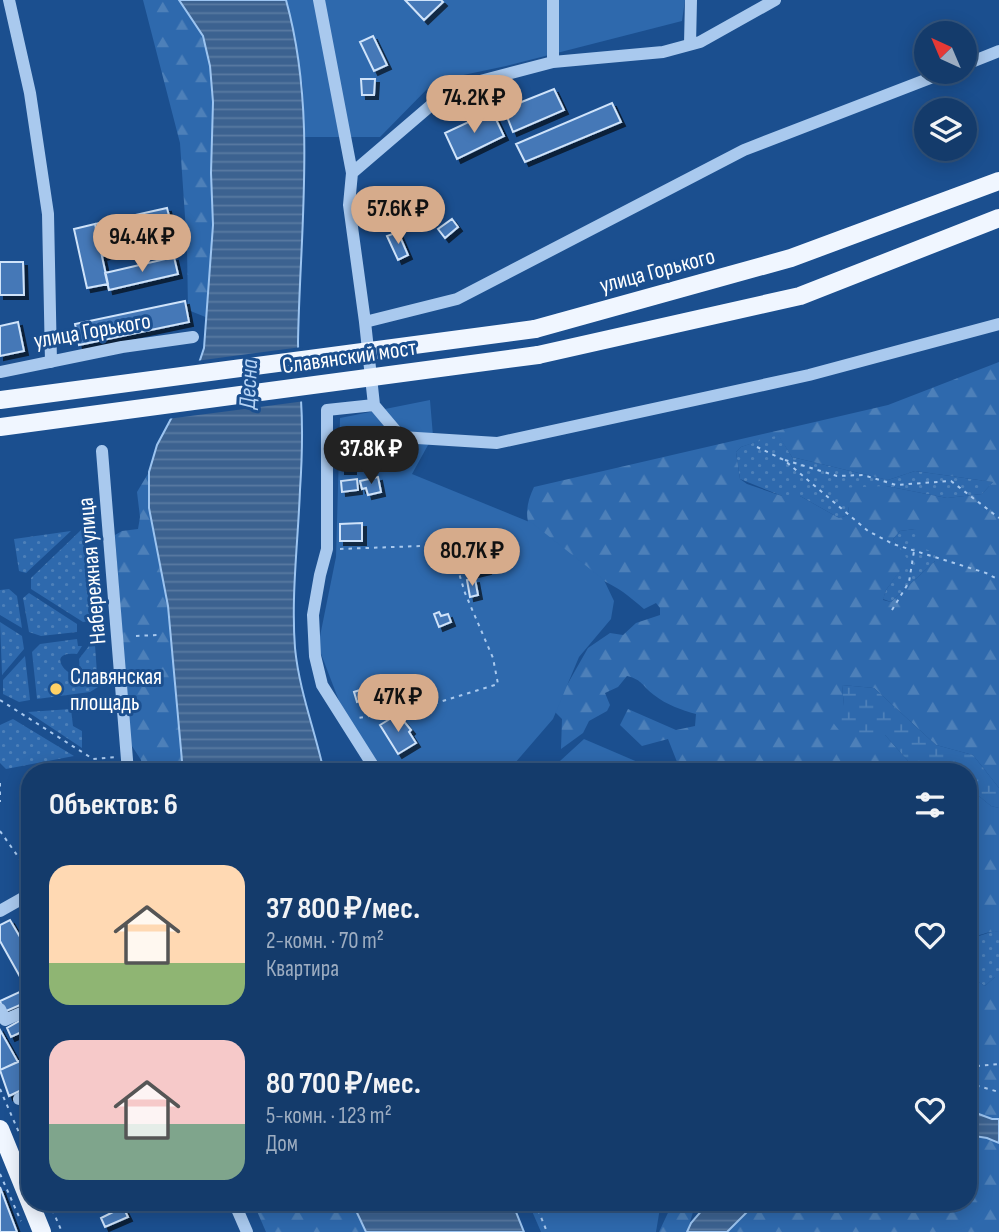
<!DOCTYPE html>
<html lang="ru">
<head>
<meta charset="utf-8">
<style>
	:root { --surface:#143b6b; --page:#1d4271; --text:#f1f3f6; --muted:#9dadc1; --line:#33557e; --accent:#d6ab8b }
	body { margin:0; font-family:"Sofia Sans Condensed",sans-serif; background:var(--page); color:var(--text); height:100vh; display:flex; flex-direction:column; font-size:26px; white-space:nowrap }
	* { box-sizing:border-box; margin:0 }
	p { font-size:23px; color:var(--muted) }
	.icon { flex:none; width:38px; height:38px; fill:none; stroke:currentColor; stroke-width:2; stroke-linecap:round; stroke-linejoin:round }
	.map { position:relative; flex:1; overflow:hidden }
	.details { position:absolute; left:21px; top:763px; width:956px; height:448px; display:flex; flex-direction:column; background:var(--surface); border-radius:28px; box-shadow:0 4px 18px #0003,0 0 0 2px var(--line) }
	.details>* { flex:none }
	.needle { width:46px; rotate:316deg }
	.fabs { position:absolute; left:914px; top:21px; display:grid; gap:14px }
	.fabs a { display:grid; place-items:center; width:63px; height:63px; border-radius:50%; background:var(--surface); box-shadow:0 4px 18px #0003,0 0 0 2px var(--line); font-size:35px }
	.price { position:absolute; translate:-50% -60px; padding:0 16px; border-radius:24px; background:var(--accent); color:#111; font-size:23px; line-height:46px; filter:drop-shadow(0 2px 4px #0008) }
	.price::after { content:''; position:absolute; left:50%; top:42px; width:21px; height:16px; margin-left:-10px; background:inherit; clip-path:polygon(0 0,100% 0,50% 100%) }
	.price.selected { background:#222; color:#fff }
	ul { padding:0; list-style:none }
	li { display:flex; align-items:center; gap:21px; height:175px; padding:0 28px }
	li span { display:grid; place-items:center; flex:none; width:196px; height:140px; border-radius:21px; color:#555 }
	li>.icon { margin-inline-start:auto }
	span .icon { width:84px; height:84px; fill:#fffc; stroke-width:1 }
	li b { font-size:30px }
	h2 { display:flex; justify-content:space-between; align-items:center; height:84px; padding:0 28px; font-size:30px }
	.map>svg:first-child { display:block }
</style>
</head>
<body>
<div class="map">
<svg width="999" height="1232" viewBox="0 0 999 1232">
	<defs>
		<pattern id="grass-dots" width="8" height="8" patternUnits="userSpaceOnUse" patternTransform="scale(1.75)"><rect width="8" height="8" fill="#2e69ad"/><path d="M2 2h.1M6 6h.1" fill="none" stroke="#4d80b9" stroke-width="1.8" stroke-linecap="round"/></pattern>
		<pattern id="forest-firs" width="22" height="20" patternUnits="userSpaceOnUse" patternTransform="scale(1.75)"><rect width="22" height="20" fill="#2e69ad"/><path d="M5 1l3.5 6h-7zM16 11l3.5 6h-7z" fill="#4d80b9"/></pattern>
		<pattern id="wetland-marsh" width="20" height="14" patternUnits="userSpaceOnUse" patternTransform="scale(1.75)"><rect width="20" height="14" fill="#2e69ad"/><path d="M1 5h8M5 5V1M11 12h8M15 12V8" fill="none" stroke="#4d80b9"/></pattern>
		<pattern id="water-rules" width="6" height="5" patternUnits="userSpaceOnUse" patternTransform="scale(1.75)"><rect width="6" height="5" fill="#3c6290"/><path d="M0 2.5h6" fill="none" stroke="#597aa1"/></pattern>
		<filter id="shadow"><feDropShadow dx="4" dy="4" stdDeviation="0" flood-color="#0009"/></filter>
	</defs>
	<rect width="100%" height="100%" fill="#1b4f8f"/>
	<path fill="url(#grass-dots)" d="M778,434L792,457L888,480L915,471L993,482L982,494L947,498L886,486L849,506L848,515L839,518L800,496H782L740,479L736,452L741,447Z
		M86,528L93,621L83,622L31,589V578L81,530Z
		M915,529L935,552V561L891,602L883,599L886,590L907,560L893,539L900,531Z
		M71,531L26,573L19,571L14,539Z
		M9,589L17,596L22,628L0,615V590Z
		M29,593L77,624V632L41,636L29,632L23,598Z
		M0,622L22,636L24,649L2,675Z
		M77,639L78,646H82L77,654C36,649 84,697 79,659L89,646L95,645L98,687L90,692L37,699L32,652L40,644Z
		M25,656L30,700L19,702L3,694V680Z
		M71,709L73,726L82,731V748L28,712Z
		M13,719L74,756L6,769L0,763V725Z
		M994,931L999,932V977H995L985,986C962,972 968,961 968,936L976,937Z"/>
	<path fill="url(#forest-firs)" fill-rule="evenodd" d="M143,0H179L203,36L210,66L213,102V225L208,318L188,310L187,246L180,143Z
		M999,362V788L973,755L936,745L874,688L842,685L844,706L885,735L918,772H681L668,739L642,746L620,725L628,709L676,730L695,726L696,714C681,710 667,705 654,695C642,686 643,680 627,676L618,687L605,693L610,705L607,711L589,721L583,733L561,749L562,719L549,706L567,685L588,648L610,633L623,635L636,623L660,615V608L656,603L644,609C637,603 630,597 623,592C584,565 503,551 534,487L888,405ZM778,435L792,457L888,480L915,471L993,482L982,494L947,498L886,486L837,488L834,496L849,507L848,515L839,518L800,496H782L747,484L740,479L736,452L741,447ZM915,529L918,547L935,552V561L891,602L883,600L886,590L908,560L893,539L900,531Z
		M149,472V508L168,606L183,772H143L141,760L130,743L115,535L122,531L138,529L140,517L137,492Z
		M968,787L991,806L999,808V932C989,929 979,938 968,936Z
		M968,971L974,979L985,986L995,977H999V1119H992L968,1110Z
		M968,1135L987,1138L999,1143V1232H727L757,1202H968Z
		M253,1202H352L366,1232H266Z
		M673,1202H696L687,1232H659Z"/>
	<path fill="url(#wetland-marsh)" d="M842,685L874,688L936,745L973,755L999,788V808L991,806L968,787V772H918L885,735L842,734L831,720L844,706Z"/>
	<path fill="#2e69ad" d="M286,0H685L682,21L506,66L435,81L380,137H304L303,87Z
		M430,400L433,436L412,474L532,523L604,580L614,601L611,619L579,657L553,719L515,763L512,772H380L349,727L318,646L336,557L340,418Z
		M584,739L661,772H548Z
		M528,1202H661L656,1232H541Z"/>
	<path fill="url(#water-rules)" stroke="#9cc4f0" stroke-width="2" d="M179,0H286C317,111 300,228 298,342C298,361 300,381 301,400C303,430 302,460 300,490C298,542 291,596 295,648C299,690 315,731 324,772H183L168,606L149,508V472L157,445L196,372L204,348L213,225L211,173L213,102L210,66L203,36Z
		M968,1110L992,1119H999V1143L987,1138L968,1135Z
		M352,1202H512L524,1232H366Z
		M709,1202H757L727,1232H687L691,1223Z"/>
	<path fill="#1b4f8f" d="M302,347L305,401L167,419L196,361Z"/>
	<path fill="#4478b7" stroke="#cfe3fa" stroke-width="2" filter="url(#shadow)" d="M405,0H441L443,2L424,20Z
		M373,36L387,65L374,71L360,42Z
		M361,79H375L374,95H362Z
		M554,89L564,110L513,132L504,109Z
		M612,103L621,122L525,162L516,144Z
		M492,111L504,136L457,159L445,133Z
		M427,191L431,200L410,211L405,201Z
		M167,208L175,239L102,256L95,224Z
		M452,219L458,227L445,238L438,229Z
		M95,224L108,284L87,288L74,229Z
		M398,232L408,255L398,260L387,236Z
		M174,257L178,274L109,290L105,273Z
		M0,262H23L24,295H0Z
		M185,301L189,322L79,345L75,324Z
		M18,322L24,351L0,356V326Z
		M341,457H352V470H341Z
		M378,477L381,492L368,495L366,488L362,489L360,481Z
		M357,479L358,490L342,492L341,481Z
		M362,523V541H340V524Z
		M478,535L487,570L470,574L461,539Z
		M475,579L478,595L470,597L467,580Z
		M439,612L441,616L448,614L451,622L439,627L434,614Z
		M366,688L369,698L357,702L354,692Z
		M398,714L411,730L409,732L416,743L398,754L380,725Z
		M10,920L30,954V989L28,991L0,941V925Z
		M24,990L26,993L30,992V1003L29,1001L4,1012L0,1001Z
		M30,1015V1028L11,1037L7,1028Z
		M0,1030L18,1062L0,1070Z
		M30,1056V1086L9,1096L0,1070Z
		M0,1187L17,1232H0Z
		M123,1207L128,1217L105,1227L101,1218Z"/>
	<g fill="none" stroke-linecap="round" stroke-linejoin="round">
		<path stroke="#a9c9ee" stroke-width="2" stroke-dasharray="3.5 5" stroke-linecap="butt" d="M757,447L784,460L868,531L893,544L986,573L999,580
			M785,460L837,476L863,475L896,485L951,481L999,518
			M340,549L421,546L448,551L455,560L465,593L493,658L498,684L423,707L358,718
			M892,610L909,582L914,551
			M136,636L157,635
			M0,700L93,759L116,757
			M0,783V802
			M0,831L24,865
			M968,1067L999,1064
			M968,1083L999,1092
			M0,1089L30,1158
			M0,1174L21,1221
			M49,1202L62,1232
			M535,1202L547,1232"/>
		<path stroke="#a9c9ee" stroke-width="12" d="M9,0L30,93L48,214L51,362
			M319,0L352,173
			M775,0L700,42L663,52L553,62L450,89L352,173L349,205L365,322L374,405L401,437L497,443L809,375L999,324
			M690,44L691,0
			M553,62V0
			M964,65L999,51
			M365,322L457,299L744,150L946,72
			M0,372L122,347L193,337
			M374,405L327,410V549L320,575L313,615L315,656L322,685L377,772
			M102,451L128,772
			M0,911L30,894
			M0,1009L5,1020L30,1009
			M19,1099L30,1094
			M234,1202L247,1232"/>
		<path stroke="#f0f6ff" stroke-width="18" d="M535,329L791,258L999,181
			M538,355L800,296L999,218
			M0,1129L42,1232"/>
		<path stroke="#f0f6ff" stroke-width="18" d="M0,400L535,329
			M0,427L538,355"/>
	</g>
	<circle fill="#ffd166" stroke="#1b4f8f" stroke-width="2.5" cx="56" cy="689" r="7"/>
	<g text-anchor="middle" stroke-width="6" stroke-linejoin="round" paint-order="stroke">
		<g font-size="23" fill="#fff" stroke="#1b4f8f">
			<text transform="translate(657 270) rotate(-15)" y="8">улица Горького</text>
			<text transform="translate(92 330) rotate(-10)" y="8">улица Горького</text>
			<text transform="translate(349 356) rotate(-8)" y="8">Славянский мост</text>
			<text transform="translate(91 571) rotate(-95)" y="8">Набережная улица</text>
		</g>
		<g font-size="23" fill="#fff" stroke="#1b4f8f" text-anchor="start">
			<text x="70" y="684">Славянская<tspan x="70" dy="26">площадь</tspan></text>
		</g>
		<g font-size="24" font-style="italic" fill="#b5d3f5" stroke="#1b4f8f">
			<text transform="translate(248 384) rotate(-87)" y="8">Десна</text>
		</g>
	</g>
</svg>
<div class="fabs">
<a><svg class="needle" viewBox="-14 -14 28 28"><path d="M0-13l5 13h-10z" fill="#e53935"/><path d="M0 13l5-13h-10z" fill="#9dadc1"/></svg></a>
<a><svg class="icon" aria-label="layers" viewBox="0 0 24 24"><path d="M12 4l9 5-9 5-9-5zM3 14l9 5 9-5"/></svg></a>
</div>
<b class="price" style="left:474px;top:135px">74.2K ₽</b>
<b class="price" style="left:398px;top:246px">57.6K ₽</b>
<b class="price" style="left:142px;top:274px">94.4K ₽</b>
<b class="price selected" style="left:371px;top:486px">37.8K ₽</b>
<b class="price" style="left:472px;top:588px">80.7K ₽</b>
<b class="price" style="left:398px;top:734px">47K ₽</b>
<section class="details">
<h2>Объектов: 6<svg class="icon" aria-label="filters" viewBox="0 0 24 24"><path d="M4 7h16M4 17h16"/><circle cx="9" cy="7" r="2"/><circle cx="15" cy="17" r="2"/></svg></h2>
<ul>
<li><span style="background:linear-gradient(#ffd9b3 70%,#8fb573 0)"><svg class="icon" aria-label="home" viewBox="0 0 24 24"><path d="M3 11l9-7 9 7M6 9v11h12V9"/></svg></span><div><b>37 800 ₽/мес.</b><p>2-комн. · 70 m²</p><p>Квартира</p></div><svg class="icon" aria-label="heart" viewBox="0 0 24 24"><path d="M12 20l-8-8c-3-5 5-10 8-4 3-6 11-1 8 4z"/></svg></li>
<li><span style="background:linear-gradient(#f6c9c9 60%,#7fa58c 0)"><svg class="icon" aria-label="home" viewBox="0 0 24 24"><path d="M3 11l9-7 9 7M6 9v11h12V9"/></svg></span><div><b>80 700 ₽/мес.</b><p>5-комн. · 123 m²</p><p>Дом</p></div><svg class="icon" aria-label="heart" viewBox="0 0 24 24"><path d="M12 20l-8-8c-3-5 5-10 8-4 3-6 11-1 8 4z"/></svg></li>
</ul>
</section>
</div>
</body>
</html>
